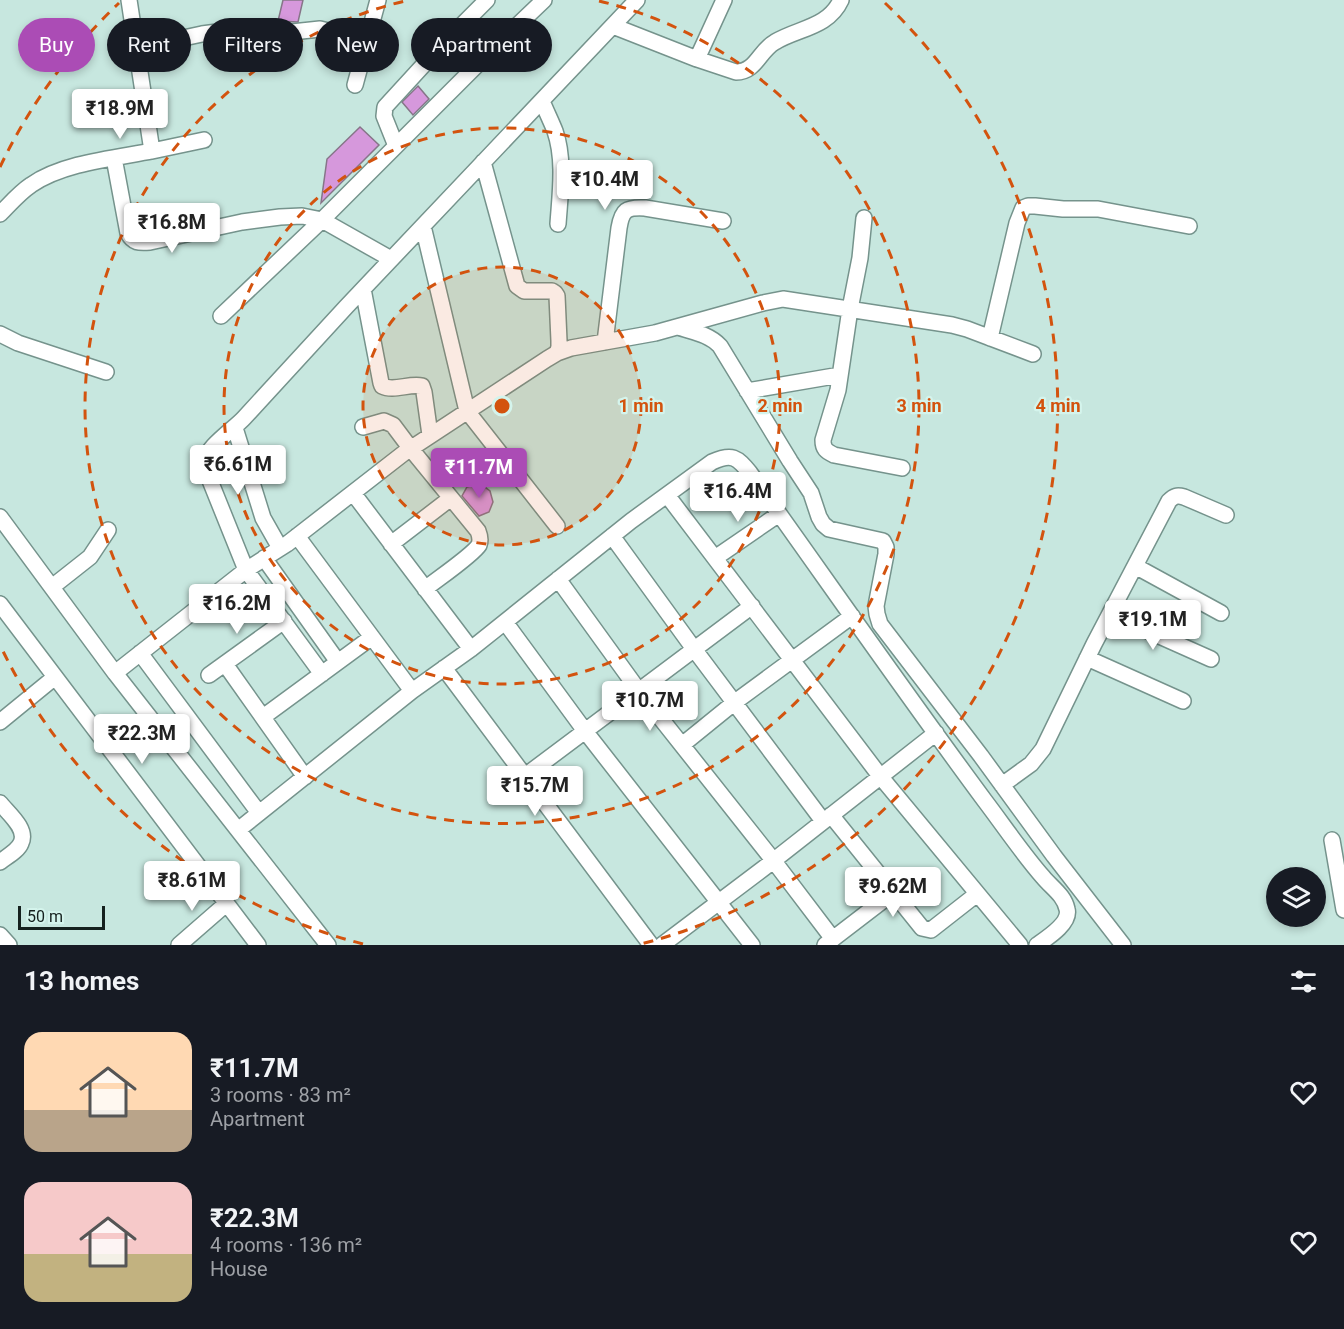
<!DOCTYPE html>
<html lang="en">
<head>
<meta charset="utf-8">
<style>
	:root { --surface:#171b24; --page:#20242c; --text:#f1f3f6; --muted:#9ea1a6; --accent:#ab4cb5 }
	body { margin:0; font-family:Roboto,sans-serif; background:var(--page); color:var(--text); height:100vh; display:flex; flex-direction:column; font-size:22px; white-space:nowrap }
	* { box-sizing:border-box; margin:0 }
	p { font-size:20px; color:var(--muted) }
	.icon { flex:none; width:33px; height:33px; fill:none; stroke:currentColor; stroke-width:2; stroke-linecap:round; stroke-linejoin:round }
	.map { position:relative; height:945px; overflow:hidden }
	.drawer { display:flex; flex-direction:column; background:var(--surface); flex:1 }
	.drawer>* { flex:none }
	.banner { position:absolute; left:18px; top:18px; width:600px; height:54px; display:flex; gap:12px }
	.controls { position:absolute; left:1266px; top:867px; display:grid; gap:12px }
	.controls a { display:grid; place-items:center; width:60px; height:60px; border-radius:50%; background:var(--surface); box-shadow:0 3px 9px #0003; font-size:30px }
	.scale { position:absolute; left:18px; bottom:15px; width:87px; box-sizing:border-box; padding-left:6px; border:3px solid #15211e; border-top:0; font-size:16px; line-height:21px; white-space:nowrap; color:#15211e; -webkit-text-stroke:4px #d4f4ec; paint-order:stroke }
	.price { position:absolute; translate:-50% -51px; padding:0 14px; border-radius:6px; background:#fff; color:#222; font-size:20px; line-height:39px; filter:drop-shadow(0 2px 3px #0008) }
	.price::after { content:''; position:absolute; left:50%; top:36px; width:18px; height:14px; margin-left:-9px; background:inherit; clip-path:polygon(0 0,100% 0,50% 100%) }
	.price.selected { background:var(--accent); color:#fff }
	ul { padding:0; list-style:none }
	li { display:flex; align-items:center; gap:18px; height:150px; padding:0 24px }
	li span { display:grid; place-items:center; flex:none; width:168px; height:120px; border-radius:18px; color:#555 }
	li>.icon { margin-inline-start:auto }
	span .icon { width:72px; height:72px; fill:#fffc; stroke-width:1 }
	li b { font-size:26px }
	h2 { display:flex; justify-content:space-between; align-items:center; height:72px; padding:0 24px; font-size:26px }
	.chip { padding:0 21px; border-radius:27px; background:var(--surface); box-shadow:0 3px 9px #0003; font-size:21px; line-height:54px }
	.chip.selected { background:var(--accent); color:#fff }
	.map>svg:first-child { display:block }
</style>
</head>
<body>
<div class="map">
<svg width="1344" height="945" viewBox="0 0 1344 945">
	<rect width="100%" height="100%" fill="#c7e7df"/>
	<path fill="#d698dc" stroke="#867588" stroke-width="1.5" d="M283,0H303L298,22L278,21Z
		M418,86L429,99L413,115L402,102Z
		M360,127L379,145L321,203L327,159Z
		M477,484L482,485L490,491L493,502L489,512L479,516L462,496L467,487Z"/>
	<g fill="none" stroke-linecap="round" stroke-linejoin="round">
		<g stroke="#75938c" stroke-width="18">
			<path id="minor" d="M613,26L697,59L736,72C756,72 759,51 775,42C798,28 828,28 841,0
				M137,48L202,34L233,30H259L292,32L320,29L336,33L347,31L369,34
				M697,59L724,0
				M355,85L378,0
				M542,101C546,111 551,121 555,131C565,160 560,194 558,224
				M396,146L384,116L385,107L440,47L487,0
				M152,151L204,140
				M114,158L128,233C133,243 139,243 150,242L242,222L280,217L302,216L322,220L391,259
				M483,162L517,286L524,291H552L555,293L557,296L559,341V347L557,353
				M0,214C10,204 19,193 31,185C62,163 115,158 152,151L129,0
				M864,218L860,258L850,309L838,390L823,440C823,449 826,451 834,455L902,468
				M423,226L467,411L557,526
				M363,289L381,383L382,386C394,392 409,383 422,386L424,392L430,435
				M221,316L322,220L501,41L544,0
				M678,327C693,332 709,334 720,346L790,461L811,493L819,517L823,524L829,529L883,541L886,547V554L876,606L877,614L880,624L981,756L1054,856L1123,945
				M0,334L18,343L106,372
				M990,338L1017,223L1023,208L1028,206H1035L1063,209H1098L1189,226
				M605,342L619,228C622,210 626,207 645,208L723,221
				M747,391L840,375
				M363,427L384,421L393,425L411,449L478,531C480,536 481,540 479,545C473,555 436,580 425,589
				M235,428L263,518L280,548
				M353,493L471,649
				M667,495L880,776L1020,945
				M0,517L115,673L328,945
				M297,536L412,691
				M612,536L694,649L823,821
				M391,544L451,498
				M264,558L338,662
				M715,558L779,514
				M1135,566L1221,613
				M558,579L639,691L773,860L833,939
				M52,587L90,557L108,530
				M0,604L258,945
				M1110,614L1211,659
				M505,622L585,731L752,945
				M140,653L259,813
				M1087,658L1183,701
				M225,664L305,777
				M444,668L651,945
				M115,673L246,570L287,544L404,453L547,359L557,353L571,348L655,333L763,303L783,299L952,325L967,329L1033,354
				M322,674L246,570L207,473C206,470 204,466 204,463C205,448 234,429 244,418L346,307L637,0
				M209,675L284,621
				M263,717L372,637
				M0,722L55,677
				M682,745L735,702L852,616
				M525,776L752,606
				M1002,785L1031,764L1043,749L1094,644L1169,501C1174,496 1177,495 1184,497L1226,515
				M0,803C8,813 28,829 21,843C18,851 6,857 0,862
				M831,815L922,928L931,930L977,894
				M238,830L412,691L471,649L631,521L712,462C732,453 737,457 750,473C828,582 905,693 985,801C1004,826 1022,853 1043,877C1052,888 1064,895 1067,909C1071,923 1047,938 1037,945
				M1332,840L1344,910
				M0,935L9,945
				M179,945L226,904
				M662,945L764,868L936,733
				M825,945L894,892"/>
		</g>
		<use href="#minor" stroke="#fff" stroke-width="15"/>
	</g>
	<circle cx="502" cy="406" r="139" fill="#d3530e" fill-opacity=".12"/>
	<g fill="none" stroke="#d3530e" stroke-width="3" stroke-dasharray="10 8">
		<circle cx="502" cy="406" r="139"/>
		<circle cx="502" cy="406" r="278"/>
		<path d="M599 1A417 417 0 1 1 405 1"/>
		<path d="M363 944A556 556 0 0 1 0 645M0 167A556 556 0 0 1 119 3M885 3A556 556 0 0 1 641 944"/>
	</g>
	<circle cx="502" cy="406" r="9" fill="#d3530e" stroke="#d4f4ec" stroke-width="3"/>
	<g font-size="18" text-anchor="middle" font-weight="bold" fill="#d3530e" stroke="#d4f4ec" stroke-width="4.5" stroke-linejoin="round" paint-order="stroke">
		<text x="641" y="412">1 min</text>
		<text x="780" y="412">2 min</text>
		<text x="919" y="412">3 min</text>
		<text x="1058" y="412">4 min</text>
	</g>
</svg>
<div class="controls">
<a><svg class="icon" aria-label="layers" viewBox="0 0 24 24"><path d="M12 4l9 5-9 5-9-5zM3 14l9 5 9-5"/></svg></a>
</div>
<div class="scale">50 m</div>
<b class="price" style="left:120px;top:140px">₹18.9M</b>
<b class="price" style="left:605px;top:211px">₹10.4M</b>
<b class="price" style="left:172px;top:254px">₹16.8M</b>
<b class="price" style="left:238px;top:496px">₹6.61M</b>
<b class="price selected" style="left:479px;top:499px">₹11.7M</b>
<b class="price" style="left:738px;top:523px">₹16.4M</b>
<b class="price" style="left:237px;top:635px">₹16.2M</b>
<b class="price" style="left:1153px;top:651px">₹19.1M</b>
<b class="price" style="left:650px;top:732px">₹10.7M</b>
<b class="price" style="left:142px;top:765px">₹22.3M</b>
<b class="price" style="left:535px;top:817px">₹15.7M</b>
<b class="price" style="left:192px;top:912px">₹8.61M</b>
<b class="price" style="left:893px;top:918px">₹9.62M</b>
<div class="banner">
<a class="chip selected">Buy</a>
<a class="chip">Rent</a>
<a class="chip">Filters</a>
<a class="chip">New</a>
<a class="chip">Apartment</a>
</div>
</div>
<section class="drawer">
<h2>13 homes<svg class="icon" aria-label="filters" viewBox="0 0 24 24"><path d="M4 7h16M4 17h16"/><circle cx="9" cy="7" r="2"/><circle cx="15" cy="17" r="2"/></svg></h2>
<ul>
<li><span style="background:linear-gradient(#ffd9b3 65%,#b9a48a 0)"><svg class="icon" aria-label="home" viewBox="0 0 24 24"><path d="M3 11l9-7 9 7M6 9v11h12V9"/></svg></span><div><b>₹11.7M</b><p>3 rooms · 83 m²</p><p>Apartment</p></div><svg class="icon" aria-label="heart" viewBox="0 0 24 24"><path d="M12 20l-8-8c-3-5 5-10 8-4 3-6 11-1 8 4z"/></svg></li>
<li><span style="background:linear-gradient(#f6c9c9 60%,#c2b280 0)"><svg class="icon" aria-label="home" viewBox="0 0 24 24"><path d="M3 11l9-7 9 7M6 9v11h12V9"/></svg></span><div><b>₹22.3M</b><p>4 rooms · 136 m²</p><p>House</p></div><svg class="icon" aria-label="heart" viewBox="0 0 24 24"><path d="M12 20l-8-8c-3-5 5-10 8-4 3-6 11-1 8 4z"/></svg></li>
</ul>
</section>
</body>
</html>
